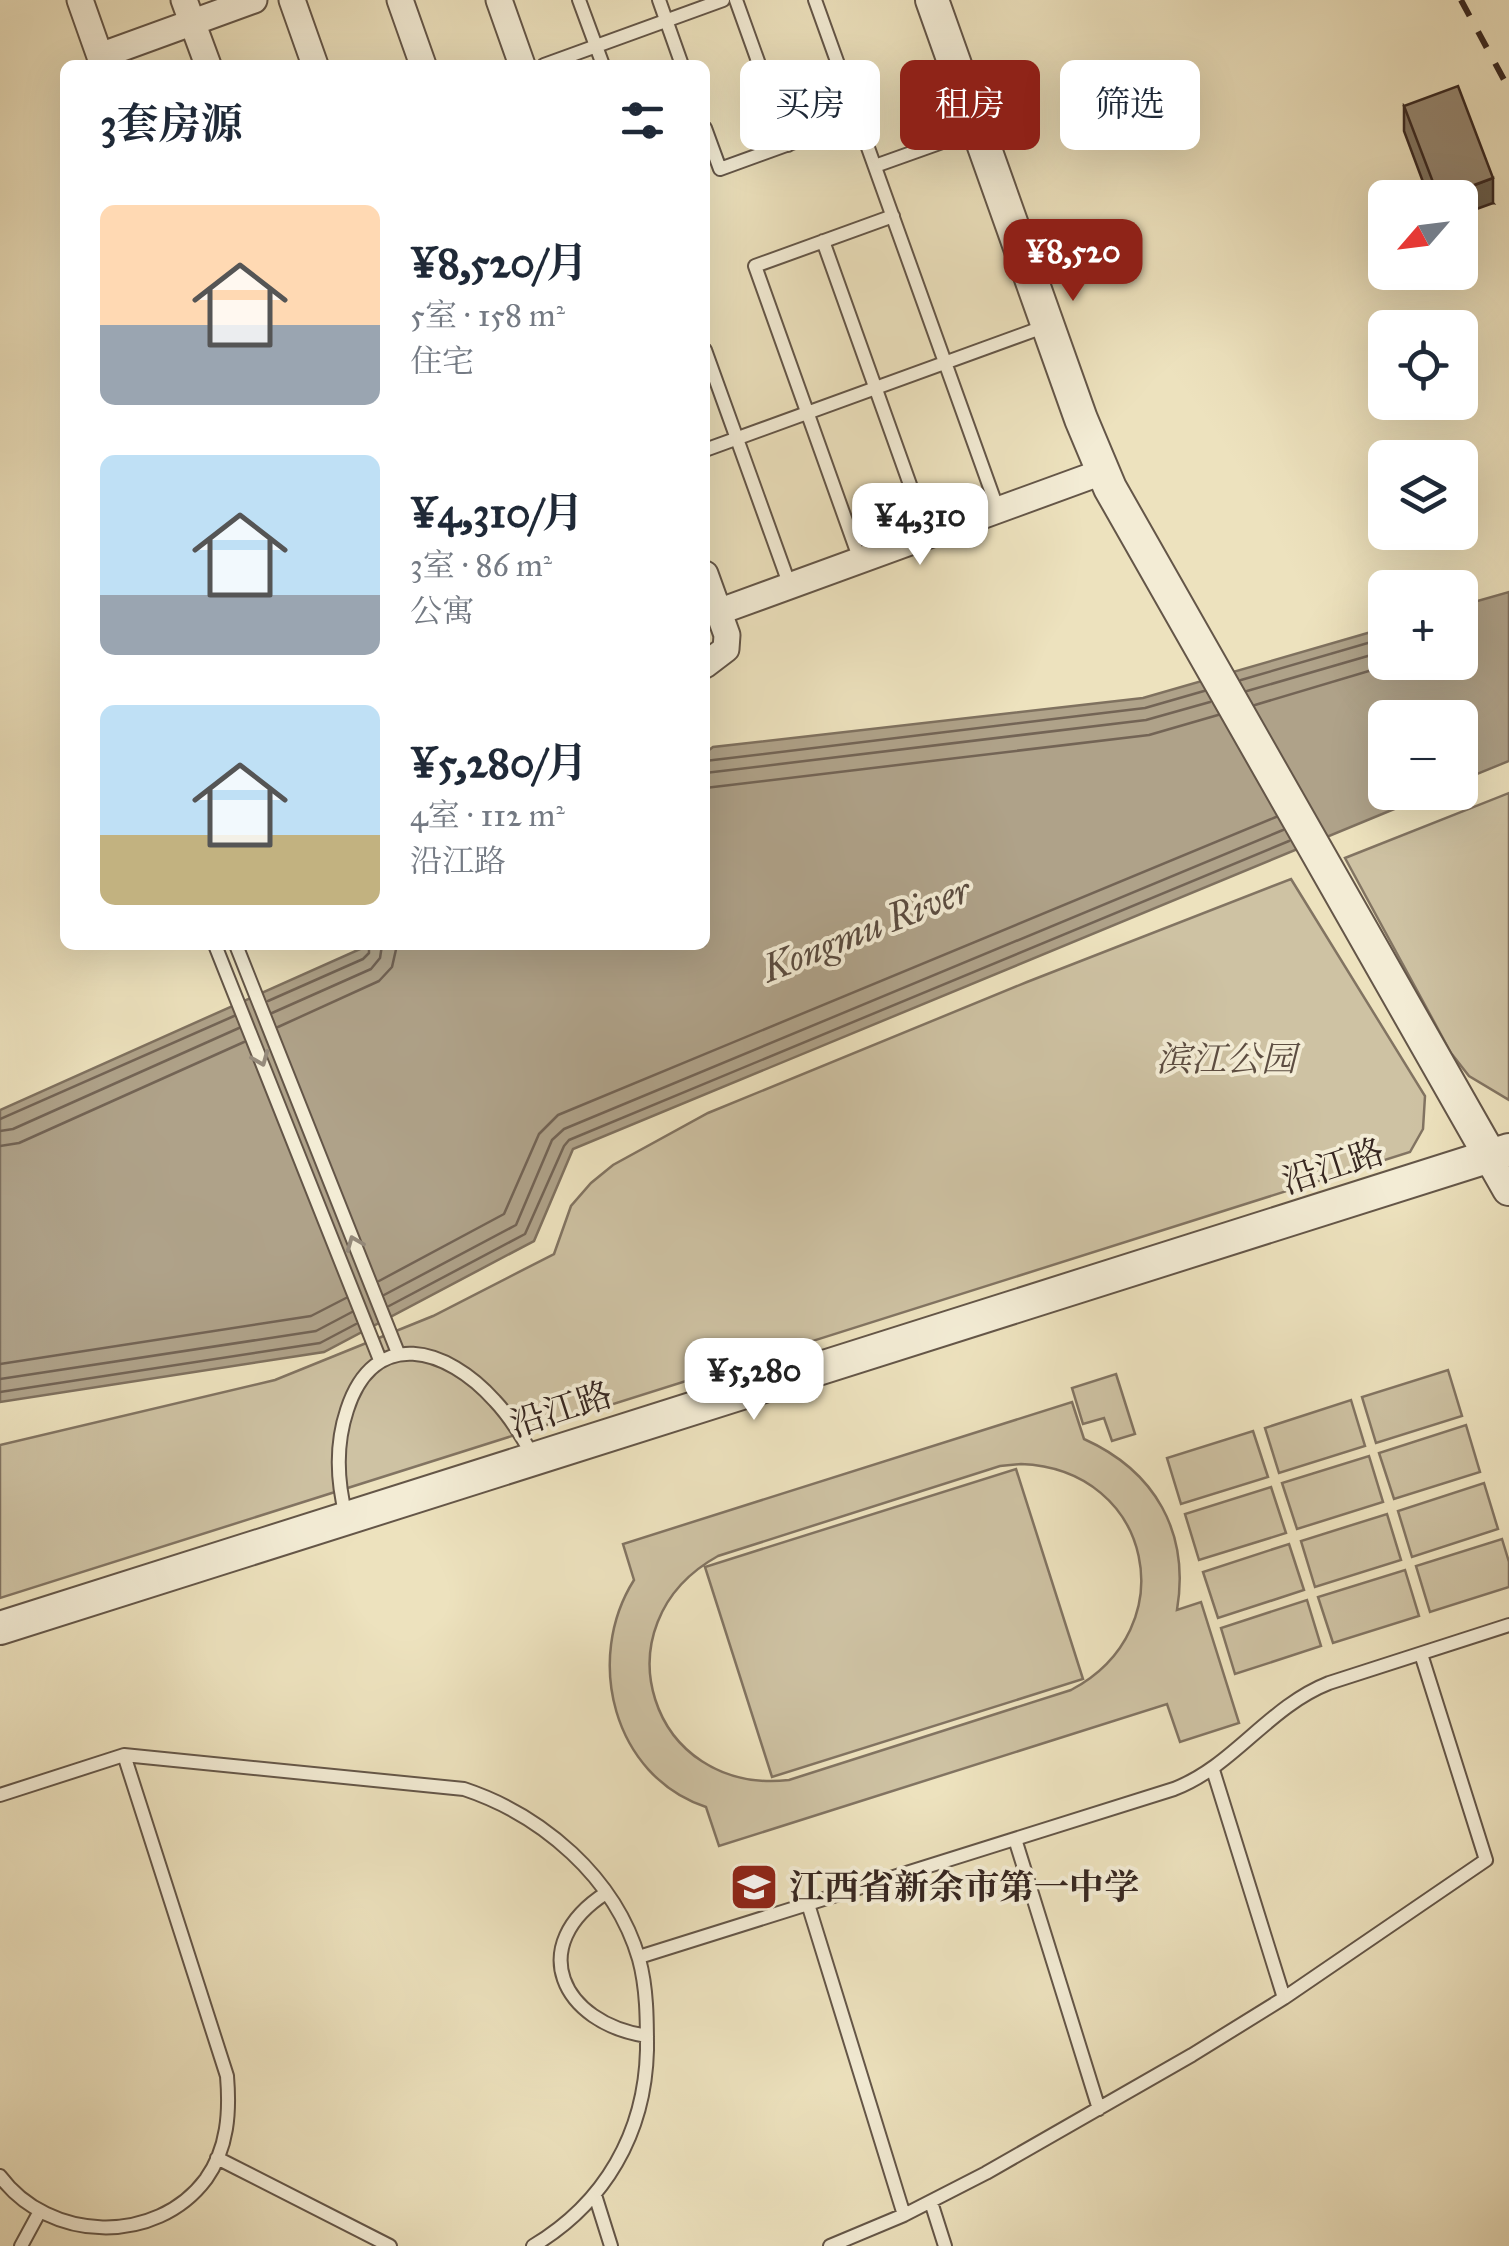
<!DOCTYPE html>
<html lang="zh">
<head>
<meta charset="utf-8">
<style>
	:root { --surface:#fff; --page:#f6f6f7; --text:#1f2937; --muted:#747a83; --accent:#8f2418 }
	body { margin:0; font-family:"IM FELL Great Primer","Noto Serif SC",serif; background:var(--page); color:var(--text); height:100vh; display:flex; flex-direction:column; font-size:38px; white-space:nowrap }
	* { box-sizing:border-box; margin:0 }
	p { font-size:32px; color:var(--muted) }
	.icon { flex:none; width:55px; height:55px; fill:none; stroke:currentColor; stroke-width:2; stroke-linecap:round; stroke-linejoin:round }
	.map { position:relative; flex:1; overflow:hidden }
	.side { position:absolute; left:60px; top:60px; width:650px; height:890px; display:flex; flex-direction:column; background:var(--surface); border-radius:15px; box-shadow:0 10px 40px #0002 }
	.side>* { flex:none }
	.top-card { position:absolute; left:740px; top:60px; width:618px; height:90px; display:flex; gap:20px }
	.needle { width:65px; rotate:242deg }
	.buttons { position:absolute; left:1368px; top:180px; display:grid; gap:20px }
	.buttons a { display:grid; place-items:center; width:110px; height:110px; border-radius:15px; background:var(--surface); box-shadow:0 10px 40px #0002; font-size:50px }
	.price { position:absolute; translate:-50% -85px; padding:0 22px; border-radius:20px; background:#fff; color:#222; font-size:32px; line-height:65px; filter:drop-shadow(0 2px 5px #0008) }
	.price::after { content:''; position:absolute; left:50%; top:60px; width:30px; height:22px; margin-left:-15px; background:inherit; clip-path:polygon(0 0,100% 0,50% 100%) }
	.price.current { background:var(--accent); color:#fff }
	ul { padding:0; list-style:none }
	li { display:flex; align-items:center; gap:30px; height:250px; padding:0 40px }
	li span { display:grid; place-items:center; flex:none; width:280px; height:200px; border-radius:15px; color:#555 }
	li>.icon { margin-inline-start:auto }
	span .icon { width:120px; height:120px; fill:#fffc; stroke-width:1 }
	li b { font-size:42px }
	h2 { display:flex; justify-content:space-between; align-items:center; height:120px; padding:0 40px; font-size:42px }
	.pill { padding:0 35px; border-radius:15px; background:var(--surface); box-shadow:0 10px 40px #0002; font-size:35px; line-height:90px }
	.pill.current { background:var(--accent); color:#fff }
	.map>svg:first-child { display:block }
</style>
</head>
<body>
<div class="map">
<svg width="1509" height="2246" viewBox="0 0 1509 2246">
	<rect width="100%" height="100%" fill="#ede2be"/>
	<filter id="stains"><feTurbulence type="fractalNoise" baseFrequency=".002" numOctaves="4"/><feColorMatrix values="0 0 0 0 .2 0 0 0 0 .09 0 0 0 0 .02 0 0 0 .5 -.17"/></filter>
	<radialGradient id="worn" r=".72"><stop offset=".6" stop-color="#630" stop-opacity="0"/><stop offset="1" stop-color="#630" stop-opacity=".3"/></radialGradient>
	<path fill="#cec2a3" stroke="#827462" stroke-width="2.5" fill-rule="evenodd" d="M1509,793V1100L1469,1076L1451,1053L1345,858Z
		M1291,879L1425,1096L1423,1129L1410,1152L0,1598V1445L275,1380L433,1316L554,1254L571,1206L591,1183L613,1165L708,1113L1027,982Z
		M1448,1370L1462,1416L1376,1443L1362,1397Z
		M1116,1374L1135,1434L1112,1441L1104,1418L1083,1424L1072,1388Z
		M1351,1400L1365,1446L1279,1473L1265,1428Z
		M1072,1402L1084,1439C1155,1471 1190,1532 1177,1610L1201,1602L1239,1723L1180,1742L1167,1704L719,1846L706,1807C613,1776 584,1659 634,1580L623,1544ZM1021,1464C1153,1469 1186,1629 1071,1690L789,1780C650,1796 595,1624 718,1556L1000,1466Z
		M1466,1425L1480,1472L1394,1499L1379,1453Z
		M1253,1431L1268,1477L1181,1504L1167,1458Z
		M1369,1456L1383,1502L1297,1529L1282,1483Z
		M1016,1469L1083,1679L772,1777L705,1567Z
		M1484,1483L1498,1529L1412,1557L1398,1511Z
		M1271,1487L1286,1533L1199,1560L1185,1514Z
		M1387,1514L1401,1560L1315,1587L1301,1541Z
		M1502,1539L1509,1562V1587L1430,1612L1416,1566Z
		M1289,1544L1304,1590L1218,1618L1203,1572Z
		M1405,1570L1419,1616L1333,1643L1318,1597Z
		M1307,1600L1321,1646L1235,1674L1221,1628Z"/>
	<path fill="#afa289" stroke="#7f715f" stroke-width="2.5" d="M1509,592V761L1460,781V718H1385V792L1433,793L573,1149L534,1241L324,1352L0,1402V1110L369,945H705V753L713,747L1143,698L1385,628V662H1460V606Z"/>
	<g fill="none" stroke-linecap="round" stroke-linejoin="round">
		<path stroke="#736455" stroke-width="2.5" d="M1241,680L1385,638
			M1247,691L1385,651
			M1255,705L1399,662
			M705,761L1145,708L1204,691
			M705,773L1146,720L1210,702
			M705,788L1149,735L1218,715
			M268,1001L363,959L369,953V945
			M272,1013L371,969L380,958L382,945
			M278,1027L379,981L392,967L397,945
			M0,1119L234,1016
			M0,1131L13,1129L239,1028
			M0,1146L19,1143L244,1042
			M379,1281L504,1214L539,1134L558,1115L1276,817
			M384,1295L516,1225L552,1140L564,1129L1283,830
			M389,1306L525,1234L564,1146L569,1140L1289,841
			M0,1364L311,1316L346,1298
			M0,1379L316,1331L352,1312
			M0,1392L320,1343L356,1324"/>
		<g stroke="#645648" stroke-width="16">
			<path id="service" d="M579,0L603,65
				M659,0L682,65
				M736,0L788,145
				M815,0L998,510
				M544,65L723,0
				M705,128L720,169L858,119
				M875,166L976,130
				M823,241L928,535
				M705,350L790,586
				M705,450L1046,326
				M860,560L755,266L893,216
				M215,945L380,1360
				M236,945L398,1353
				M346,1516C337,1481 335,1446 347,1410C374,1326 447,1347 495,1401C511,1418 523,1438 534,1458
				M1213,1770L1284,1998
				M0,1795L124,1755L464,1789C542,1815 615,1877 639,1959C647,1988 647,2020 647,2050C645,2133 605,2203 533,2246
				M1015,1839L1099,2109
				M606,1893C525,1945 561,2023 647,2036
				M808,1904L904,2215
				M639,1957L1174,1789C1234,1766 1268,1707 1329,1683L1509,1625
				M217,2158L390,2246
				M0,2176C49,2242 156,2246 206,2179C228,2148 230,2112 227,2076L124,1755
				M595,2195L611,2246
				M931,2202L945,2246
				M21,2246L40,2211
				M830,2246L904,2215L986,2173L1192,2055L1284,1998L1486,1860L1421,1654"/>
		</g>
		<g stroke="#645648" stroke-width="29">
			<path id="minor" d="M80,0L103,65
				M184,0L208,65
				M292,0L315,65
				M400,0L423,65
				M499,0L522,65
				M100,56L254,0
				M705,574L727,635L726,649L705,665
				M718,612L1102,472"/>
		</g>
		<g stroke="#645648" stroke-width="36">
			<path id="tertiary" d="M932,0L1081,419L1110,488L1509,1189
				M0,1628L1509,1150"/>
		</g>
		<use href="#service" stroke="#f3ecd5" stroke-width="12"/>
		<use href="#minor" stroke="#f3ecd5" stroke-width="25"/>
		<use href="#tertiary" stroke="#f3ecd5" stroke-width="32"/>
		<path stroke="#372721" stroke-width="6" stroke-dasharray="18 18" stroke-linecap="butt" d="M1461,0L1509,89"/>
	</g>
	<path fill="#817563" stroke="#372721" stroke-width="2.5" d="M1404,106L1493,203L1460,198H1429L1404,131Z"/>
	<path fill="#695f50" stroke="#372721" stroke-width="2.5" d="M1493,178V203L1460,215V198H1441Z"/>
	<path fill="#968873" stroke="#372721" stroke-width="2.5" d="M1458,86L1493,178L1439,198L1404,106Z"/>
	<defs><path id="oneway-chevron" d="M-2-3.5L2.5 0L-2 3.5" fill="none" stroke-width="1.6" stroke-linecap="round" stroke-linejoin="round" transform="scale(2.5)"/></defs>
	<g stroke="#958a7b">
		<use href="#oneway-chevron" transform="translate(261 1059) rotate(68)"/>
		<use href="#oneway-chevron" transform="translate(354 1243) rotate(-112)"/>
	</g>
	<defs>
		<g id="school-square" transform="scale(2.5)"><rect x="-9" y="-9" width="18" height="18" rx="4" fill="#8f2418" stroke="#f3ecd5"/><path d="M0-5L7-2L0 1L-7-2ZM-4 1L0 2.5L4 1V4Q0 6-4 4Z" fill="#fff"/></g>
	</defs>
	<g fill-rule="evenodd">
		<use href="#school-square" x="754" y="1887"/>
	</g>
	<g text-anchor="middle" stroke-width="8" stroke-linejoin="round" paint-order="stroke">
		<g font-size="35" font-style="italic" fill="#5d4e42" stroke="#f3ecd5">
			<text x="1226" y="1071">滨江公园</text>
		</g>
		<g font-size="35" fill="#372721" stroke="#f3ecd5">
			<text transform="translate(1333 1166) rotate(-18)" y="12">沿江路</text>
			<text transform="translate(561 1409) rotate(-18)" y="12">沿江路</text>
		</g>
		<g font-size="35" font-weight="bold" fill="#372721" stroke="#f3ecd5" text-anchor="start">
			<text x="789" y="1899">江西省新余市第一中学</text>
		</g>
		<g font-size="38" font-style="italic" fill="#5b4c40" stroke="#f3ecd5">
			<text transform="translate(866 929) rotate(-22)" y="13">Kongmu River</text>
		</g>
	</g>
	<rect width="100%" height="100%" filter="url(#stains)"/>
	<rect width="100%" height="100%" fill="url(#worn)"/>
</svg>
<div class="buttons">
<a><svg class="needle" viewBox="-14 -14 28 28"><path d="M0-13l5 13h-10z" fill="#e53935"/><path d="M0 13l5-13h-10z" fill="#747a83"/></svg></a>
<a><svg class="icon" aria-label="locate" viewBox="0 0 24 24"><circle cx="12" cy="12" r="6"/><path d="M12 2v4M12 18v4M2 12h4M18 12h4"/></svg></a>
<a><svg class="icon" aria-label="layers" viewBox="0 0 24 24"><path d="M12 4l9 5-9 5-9-5zM3 14l9 5 9-5"/></svg></a>
<a>+</a>
<a>−</a>
</div>
<b class="price current" style="left:1073px;top:304px">¥8,520</b>
<b class="price" style="left:920px;top:568px">¥4,310</b>
<b class="price" style="left:754px;top:1423px">¥5,280</b>
<div class="top-card">
<a class="pill">买房</a>
<a class="pill current">租房</a>
<a class="pill">筛选</a>
</div>
<section class="side">
<h2>3套房源<svg class="icon" aria-label="filters" viewBox="0 0 24 24"><path d="M4 7h16M4 17h16"/><circle cx="9" cy="7" r="2"/><circle cx="15" cy="17" r="2"/></svg></h2>
<ul>
<li><span style="background:linear-gradient(#ffd9b3 60%,#9aa5b1 0)"><svg class="icon" aria-label="home" viewBox="0 0 24 24"><path d="M3 11l9-7 9 7M6 9v11h12V9"/></svg></span><div><b>¥8,520/月</b><p>5室 · 158 m²</p><p>住宅</p></div></li>
<li><span style="background:linear-gradient(#bfe0f5 70%,#9aa5b1 0)"><svg class="icon" aria-label="home" viewBox="0 0 24 24"><path d="M3 11l9-7 9 7M6 9v11h12V9"/></svg></span><div><b>¥4,310/月</b><p>3室 · 86 m²</p><p>公寓</p></div></li>
<li><span style="background:linear-gradient(#bfe0f5 65%,#c2b280 0)"><svg class="icon" aria-label="home" viewBox="0 0 24 24"><path d="M3 11l9-7 9 7M6 9v11h12V9"/></svg></span><div><b>¥5,280/月</b><p>4室 · 112 m²</p><p>沿江路</p></div></li>
</ul>
</section>
</div>
</body>
</html>
